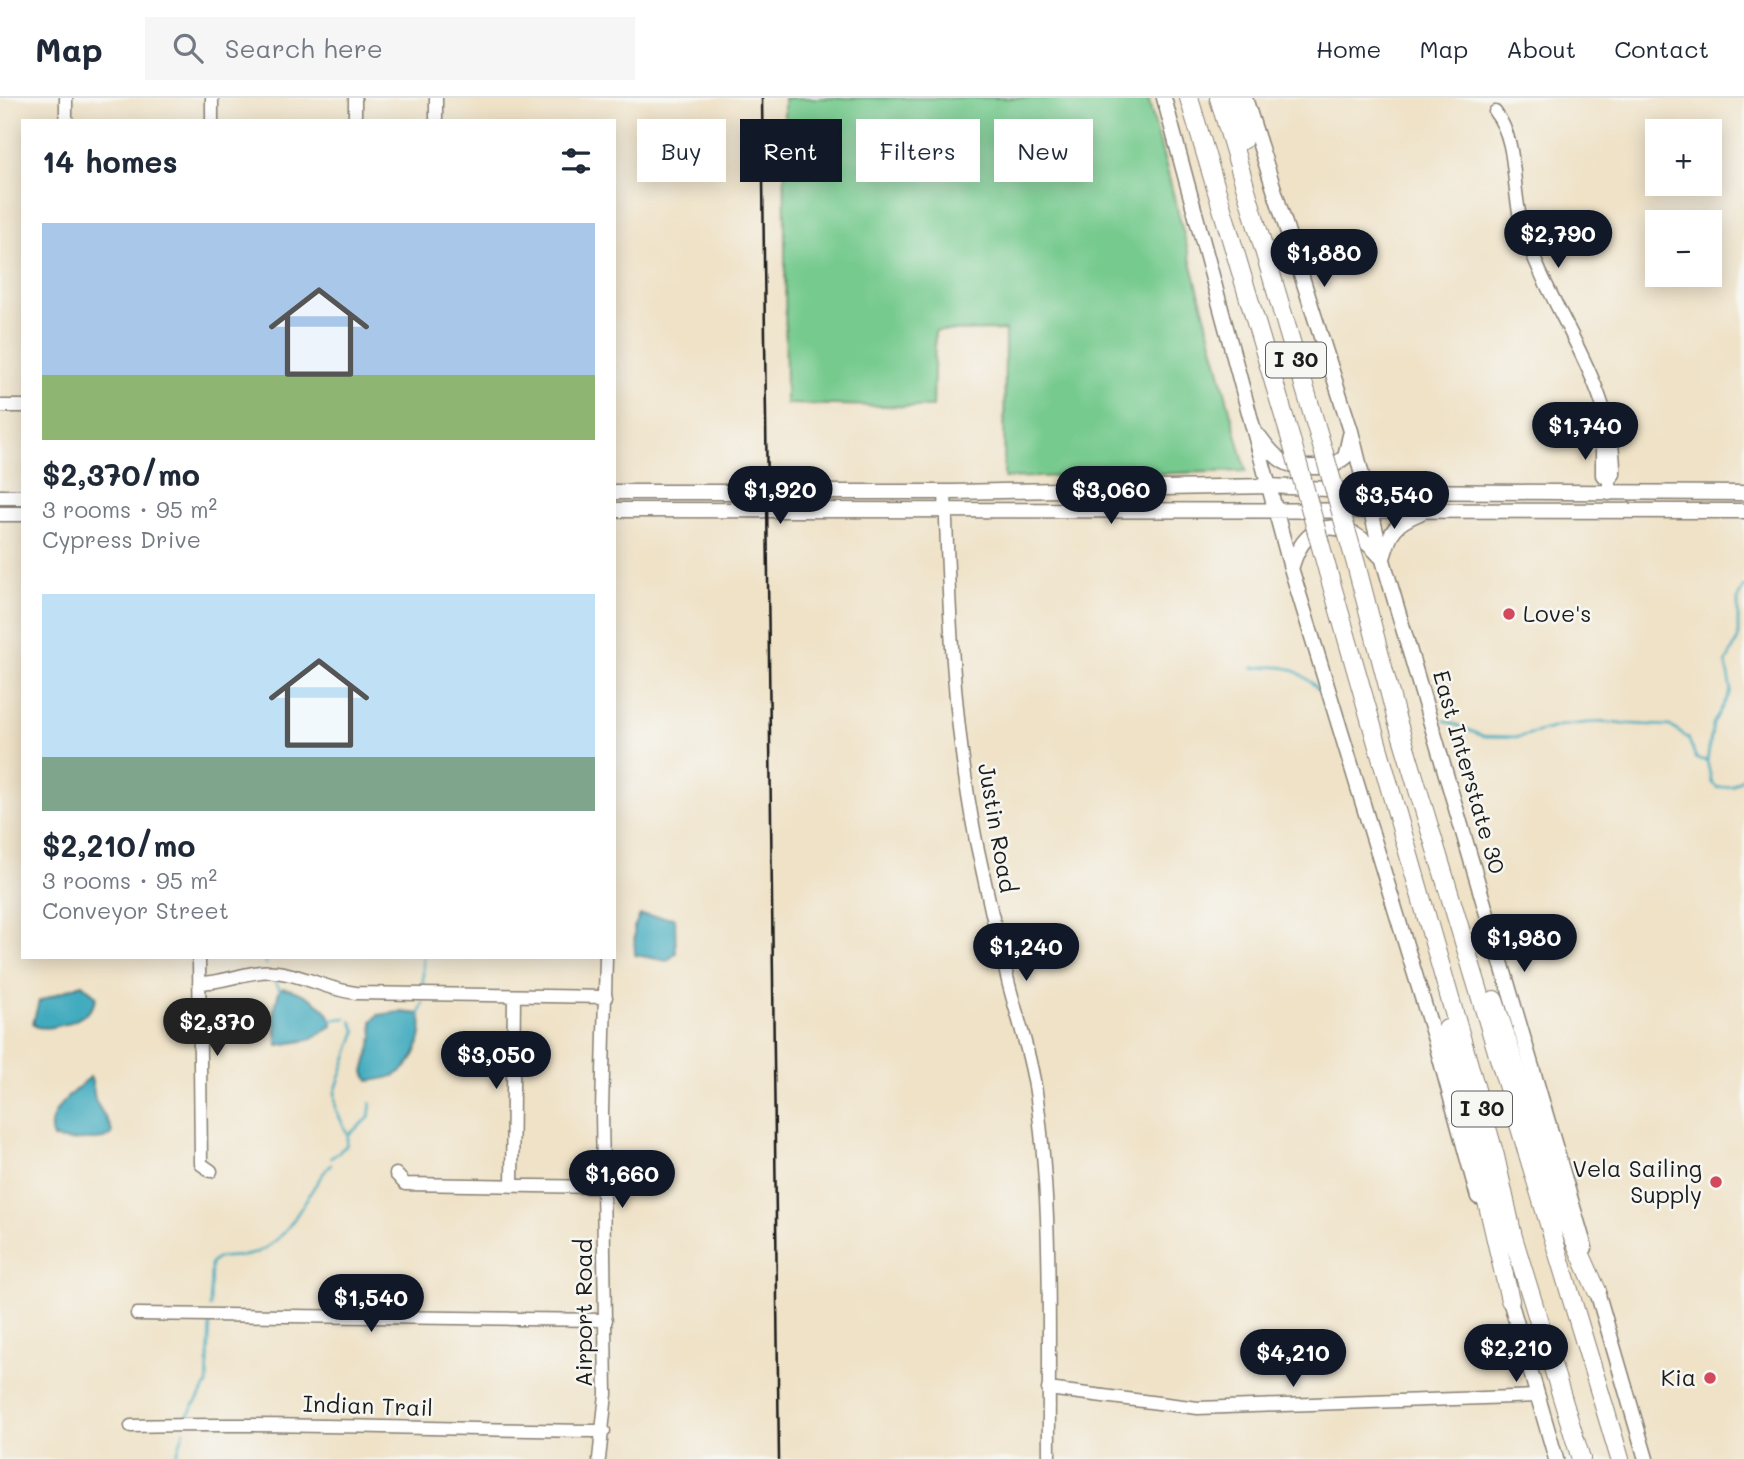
<!DOCTYPE html>
<html lang="en">
<head>
<meta charset="utf-8">
<style>
	:root { --surface:#fff; --page:#f6f6f7; --text:#1f2937; --muted:#747a83; --line:#e0e1e3; --accent:#111827 }
	body { margin:0; font-family:Mali,sans-serif; background:var(--page); color:var(--text); height:100vh; display:flex; flex-direction:column; font-size:26px; white-space:nowrap }
	* { box-sizing:border-box; margin:0 }
	p { font-size:23px; color:var(--muted) }
	.icon { flex:none; width:38px; height:38px; fill:none; stroke:currentColor; stroke-width:2; stroke-linecap:round; stroke-linejoin:round }
	.map { position:relative; flex:1; overflow:hidden }
	.sheet { position:absolute; left:21px; top:21px; width:595px; height:840px; display:flex; flex-direction:column; background:var(--surface); border-radius:0px; box-shadow:0 4px 18px #0003 }
	.sheet>* { flex:none }
	.hud { position:absolute; left:637px; top:21px; width:665px; height:63px; display:flex; gap:14px }
	.buttons { position:absolute; left:1645px; top:21px; display:grid; gap:14px }
	.buttons a { display:grid; place-items:center; width:77px; height:77px; border-radius:0px; background:var(--surface); box-shadow:0 4px 18px #0003; font-size:35px }
	.price { position:absolute; translate:-50% -60px; padding:0 16px; border-radius:24px; background:var(--accent); color:#fff; font-size:23px; line-height:46px; filter:drop-shadow(0 2px 4px #0008) }
	.price::after { content:''; position:absolute; left:50%; top:42px; width:21px; height:16px; margin-left:-10px; background:inherit; clip-path:polygon(0 0,100% 0,50% 100%) }
	.price.active { background:#222; color:#fff }
	ul { padding:0; list-style:none }
	li { display:grid; align-content:center; gap:14px; height:371px; padding:0 21px }
	li span { display:grid; place-items:center; height:217px; border-radius:0px; color:#555 }
	li>.icon { margin-inline-start:auto }
	span .icon { width:126px; height:126px; fill:#fffc; stroke-width:1 }
	li b { font-size:30px }
	h2 { display:flex; justify-content:space-between; align-items:center; height:84px; padding:0 21px; font-size:30px }
	.chip { padding:0 24px; border-radius:0px; background:var(--surface); box-shadow:0 4px 18px #0003; font-size:24px; line-height:63px }
	.chip.active { background:var(--accent); color:#fff }
	header { display:flex; align-items:center; gap:42px; box-sizing:border-box; height:98px; padding:0 35px; background:var(--surface); border-bottom:2px solid var(--line) }
	header strong { font-size:33px }
	nav { display:flex; gap:38px; margin-inline-start:auto; font-size:24px }
	.search { width:490px; height:63px; background:var(--page); display:flex; align-items:center; gap:18px; box-sizing:border-box; padding:0 24px; border-radius:0px; color:var(--muted); font-size:26px }
	.map>svg:first-child { display:block }
</style>
</head>
<body>
<header>
<strong>Map</strong>
<div class="search"><svg class="icon" aria-label="search" viewBox="0 0 24 24"><circle cx="10" cy="10" r="6"/><path d="M15 15l6 6"/></svg>Search here</div>
<nav><a>Home</a><a>Map</a><a>About</a><a>Contact</a></nav>
</header>
<div class="map">
<svg width="1744" height="1361" viewBox="0 0 1744 1361">
	<rect width="100%" height="100%" fill="#f6f6f2"/>
	<filter id="ink" filterUnits="userSpaceOnUse"><feTurbulence type="fractalNoise" baseFrequency=".0143" numOctaves="2"/><feDisplacementMap in="SourceGraphic" scale="14" xChannelSelector="R" yChannelSelector="G"/><feConvolveMatrix kernelMatrix="1 2 1 2 8 2 1 2 1" color-interpolation-filters="sRGB"/></filter>
	<filter id="wash" filterUnits="userSpaceOnUse"><feTurbulence type="fractalNoise" baseFrequency=".00686" numOctaves="4" result="noise"/><feDisplacementMap in="SourceGraphic" scale="28" xChannelSelector="R" yChannelSelector="G"/><feGaussianBlur stdDeviation="1.57" result="paint"/><feColorMatrix in="noise" values="0 0 0 0 0 0 0 0 0 0 0 0 0 0 0 0 0 1.4 0 .05"/><feComposite in="paint" operator="in"/></filter>
	<g filter="url(#wash)">
		<rect width="100%" height="100%" fill="#efe2c7"/>
		<path fill="#76ca8e" stroke="#497355" stroke-width="2" d="M784,0H1148L1246,373L1004,380L1005,232L935,233L933,309L786,306Z"/>
		<path fill="#3faabe" stroke="#2e636d" stroke-width="2" d="M640,817L675,820L676,855L667,863L635,857L634,829Z
			M82,886L96,898C95,919 57,933 37,929L33,925L39,903Z
			M283,890C300,892 333,909 332,928L309,942L278,947L273,917L279,893Z
			M400,914L420,916C425,934 417,961 402,973C392,981 380,981 369,983L364,974L373,939L372,923L378,917Z
			M90,979C94,986 93,993 95,1001C101,1019 134,1044 86,1042C75,1042 63,1044 53,1040C42,1015 74,994 90,979Z"/>
		<g fill="none" stroke-linecap="round" stroke-linejoin="round">
			<path stroke="#3faabe" stroke-width="2.5" d="M1744,488L1738,500V541L1726,565L1731,593L1713,626L1707,663L1712,685L1718,690L1732,688L1744,679
				M1252,570C1285,567 1294,567 1318,591
				M1444,622L1483,638L1519,639L1559,628L1595,624L1670,628L1688,640L1696,660L1707,663
				M265,859L266,866
				M275,884L281,893
				M423,890V859
				M419,919L423,905
				M329,922L346,920
				M348,1037L369,1020L371,1005
				M331,1060L346,1048L348,1037L336,1012L335,994L356,933L351,923
				M210,1209L211,1166L217,1160C229,1158 244,1160 255,1155C293,1141 305,1094 331,1066
				M185,1321L207,1287L210,1224
				M175,1361L184,1333"/>
		</g>
	</g>
	<g filter="url(#ink)">
		<g fill="none" stroke-linecap="round" stroke-linejoin="round">
			<g stroke="#867f72" stroke-width="15">
				<path id="minor" d="M66,0V23
					M355,0V23
					M436,0V23
					M1495,14C1519,44 1511,91 1522,127C1548,212 1615,286 1614,376L1609,382V396
					M212,23V0
					M0,308H23
					M1608,338L1602,348V377L1609,382
					M945,394C949,511 953,627 976,743C986,791 997,839 1009,887C1019,925 1032,962 1037,1001C1053,1119 1048,1241 1049,1361
					M199,859L201,1066L211,1073
					M199,885C225,885 251,871 276,874C304,877 328,892 356,895L606,899
					M396,1076L405,1086L605,1089
					M512,1088L514,898
					M137,1216L606,1222
					M1048,1291L1198,1310L1538,1298
					M131,1328C289,1324 446,1332 604,1333
					M599,1361L606,1296L602,1013L606,859"/>
			</g>
			<g stroke="#867f72" stroke-width="17">
				<path id="major" d="M1164,0L1291,470L1435,942L1478,1099
					M1245,0L1351,333L1383,462L1585,1150
					M1260,339C1283,372 1293,369 1332,369L1345,359L1350,337
					M614,394H952L1270,388L1365,393L1744,395
					M0,399H23
					M614,412L1744,413
					M0,416H23
					M1383,460C1391,433 1393,426 1420,415
					M1292,468C1308,415 1348,422 1380,458
					M1594,1183L1646,1361
					M1507,1192L1556,1361"/>
			</g>
			<g stroke="#867f72" stroke-width="20">
				<path id="highway" d="M1189,0L1292,345
					M1219,0L1319,338
					M1233,0L1243,42
					M1356,466L1396,619L1620,1361
					M1328,474L1495,1058L1513,1139L1581,1361
					M1494,902L1562,1114L1597,1193
					M1447,931L1510,1202"/>
			</g>
			<use href="#minor" stroke="#fff" stroke-width="12"/>
			<use href="#major" stroke="#fff" stroke-width="14"/>
			<use href="#highway" stroke="#fff" stroke-width="18"/>
			<path stroke="#1c1c1c" stroke-width="2.5" d="M762,0L779,1361"/>
			<g stroke="#867f72" stroke-width="20" stroke-linecap="butt">
				<path id="highway-bridge" d="M1319,338L1356,466
					M1292,345L1328,474"/>
			</g>
			<use href="#highway-bridge" stroke="#fff" stroke-width="18"/>
		</g>
	</g>
	<g fill="#d1495b" stroke="#f6f6f2" stroke-width="2.5">
		<circle cx="1509" cy="516" r="7"/>
		<circle cx="1716" cy="1084" r="7"/>
		<circle cx="1710" cy="1280" r="7"/>
	</g>
	<g text-anchor="middle" stroke-width="5" stroke-linejoin="round" paint-order="stroke">
		<g fill="#f6f6f2" stroke="#5d5d5c" stroke-width="2">
			<rect x="1266" y="244.5" width="60" height="35" rx="5"/>
			<rect x="1452" y="993.5" width="60" height="35" rx="5"/>
		</g>
		<g font-size="21" font-weight="bold" fill="#1c1c1c">
			<text x="1296" y="269">I 30</text>
			<text x="1482" y="1018">I 30</text>
		</g>
		<g font-size="23" fill="#1c1c1c" stroke="#f6f6f2" text-anchor="end">
			<text x="1523" y="524" text-anchor="start">Love's</text>
			<text x="1702" y="1079">Vela Sailing<tspan x="1702" dy="26">Supply</tspan></text>
			<text x="1696" y="1288">Kia</text>
		</g>
		<g font-size="23" fill="#1c1c1c" stroke="#f6f6f2">
			<text transform="translate(1469 674) rotate(74)" y="8">East Interstate 30</text>
			<text transform="translate(997 730) rotate(80)" y="8">Justin Road</text>
			<text transform="translate(584 1215) rotate(-90)" y="8">Airport Road</text>
			<text transform="translate(368 1308) rotate(2)" y="8">Indian Trail</text>
		</g>
	</g>
</svg>
<div class="buttons">
<a>+</a>
<a>−</a>
</div>
<b class="price" style="left:1558px;top:172px">$2,790</b>
<b class="price" style="left:1324px;top:191px">$1,880</b>
<b class="price" style="left:1585px;top:364px">$1,740</b>
<b class="price" style="left:780px;top:428px">$1,920</b>
<b class="price" style="left:1111px;top:428px">$3,060</b>
<b class="price" style="left:1394px;top:433px">$3,540</b>
<b class="price" style="left:1524px;top:876px">$1,980</b>
<b class="price" style="left:1026px;top:885px">$1,240</b>
<b class="price active" style="left:217px;top:960px">$2,370</b>
<b class="price" style="left:496px;top:993px">$3,050</b>
<b class="price" style="left:622px;top:1112px">$1,660</b>
<b class="price" style="left:371px;top:1236px">$1,540</b>
<b class="price" style="left:1516px;top:1286px">$2,210</b>
<b class="price" style="left:1293px;top:1291px">$4,210</b>
<div class="hud">
<a class="chip">Buy</a>
<a class="chip active">Rent</a>
<a class="chip">Filters</a>
<a class="chip">New</a>
</div>
<section class="sheet">
<h2>14 homes<svg class="icon" aria-label="filters" viewBox="0 0 24 24"><path d="M4 7h16M4 17h16"/><circle cx="9" cy="7" r="2"/><circle cx="15" cy="17" r="2"/></svg></h2>
<ul>
<li><span style="background:linear-gradient(#a9c7e8 70%,#8fb573 0)"><svg class="icon" aria-label="home" viewBox="0 0 24 24"><path d="M3 11l9-7 9 7M6 9v11h12V9"/></svg></span><div><b>$2,370/mo</b><p>3 rooms · 95 m²</p><p>Cypress Drive</p></div></li>
<li><span style="background:linear-gradient(#bfe0f5 75%,#7fa58c 0)"><svg class="icon" aria-label="home" viewBox="0 0 24 24"><path d="M3 11l9-7 9 7M6 9v11h12V9"/></svg></span><div><b>$2,210/mo</b><p>3 rooms · 95 m²</p><p>Conveyor Street</p></div></li>
</ul>
</section>
</div>
</body>
</html>
